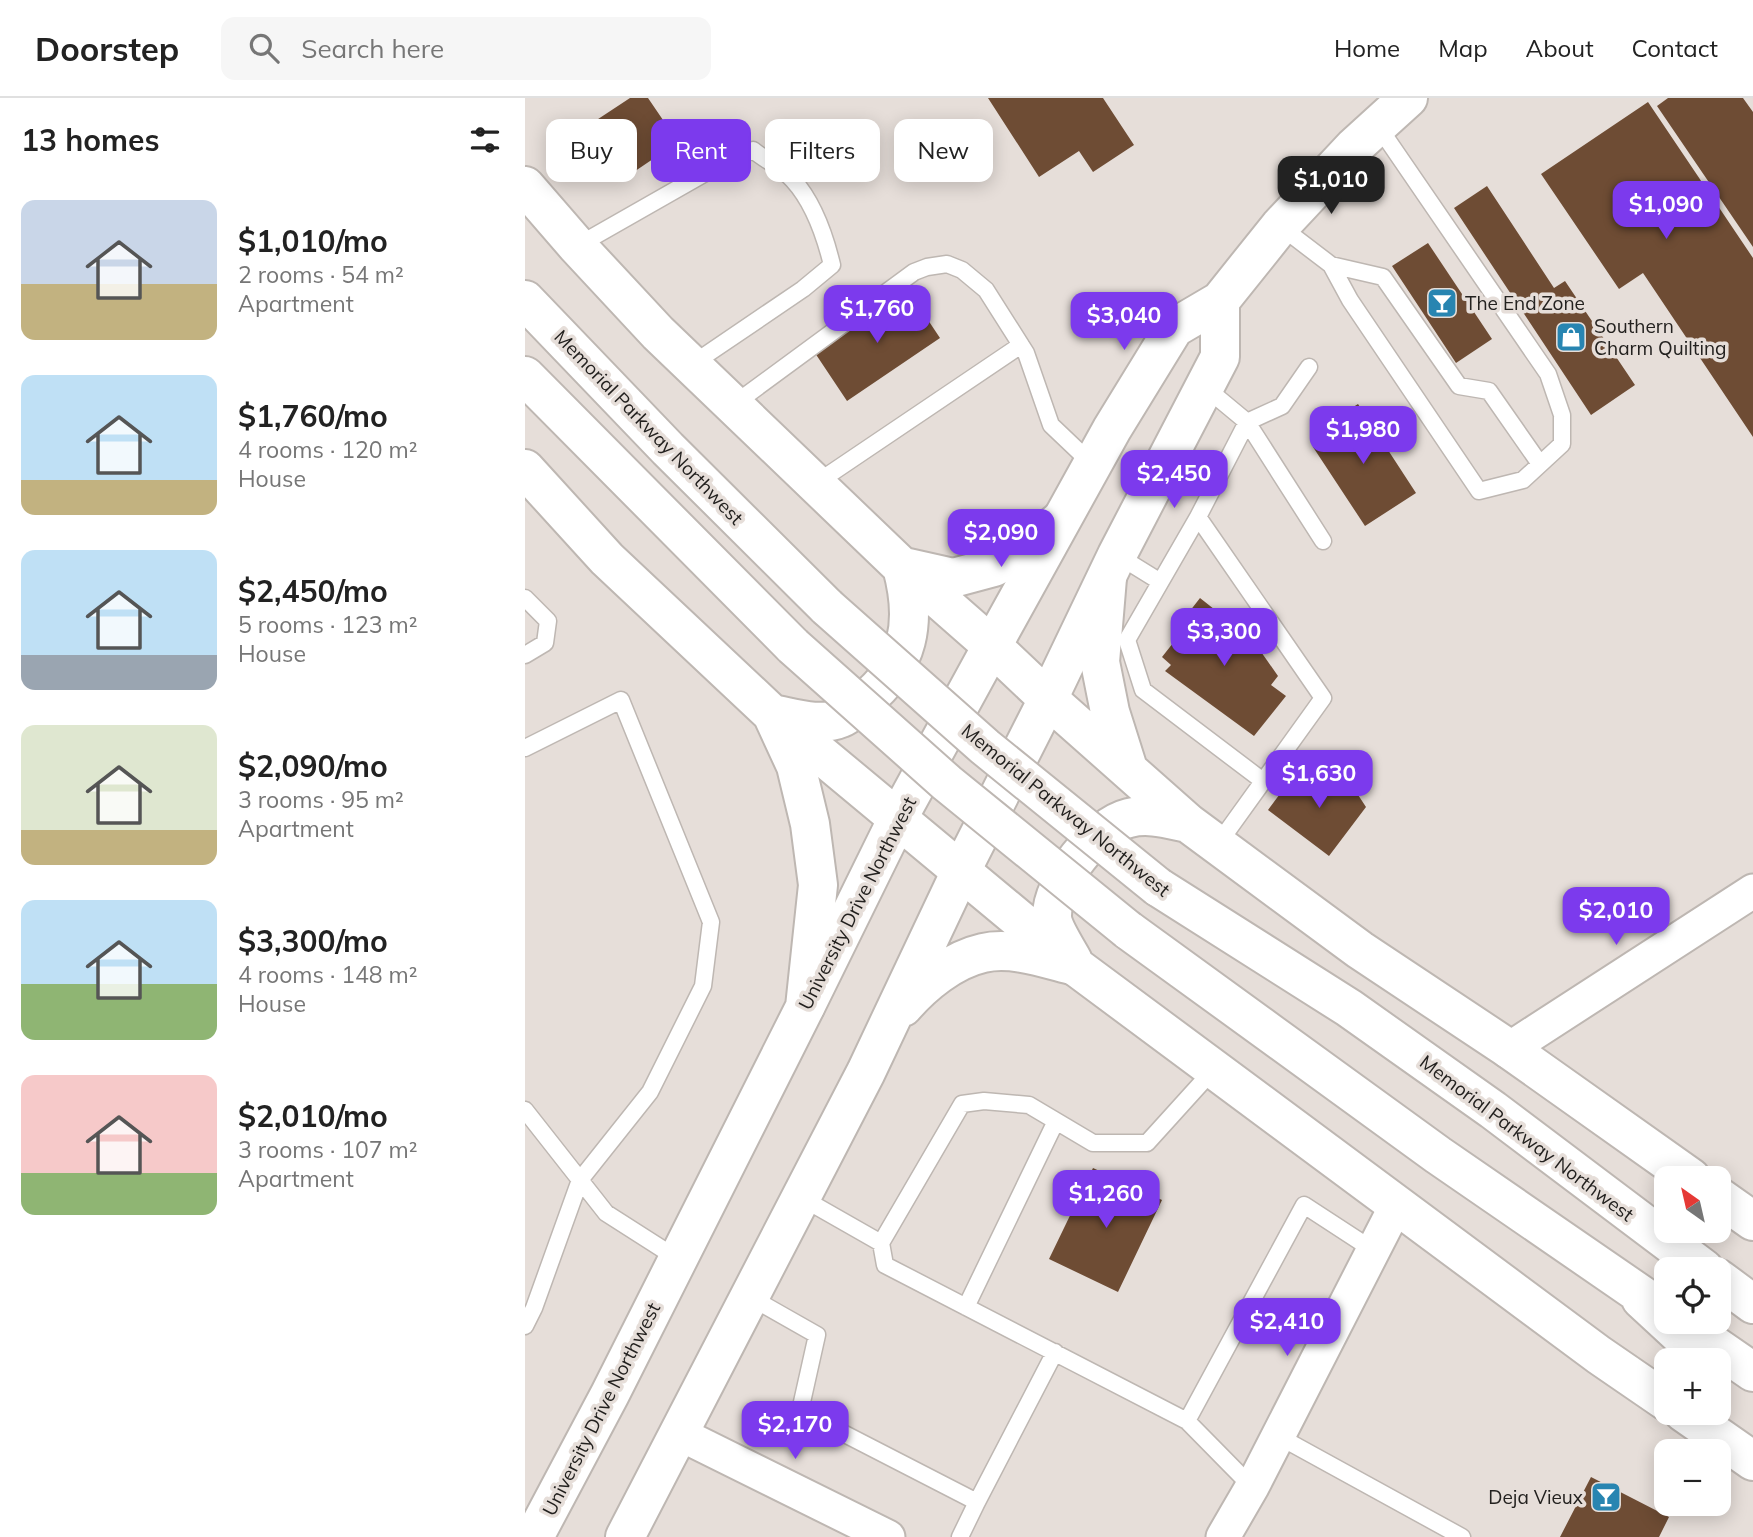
<!DOCTYPE html>
<html lang="en">
<head>
<meta charset="utf-8">
<style>
	:root { --surface:#fff; --page:#f6f6f6; --text:#222; --muted:#767676; --line:#e0e0e0; --accent:#7c3aed }
	body { margin:0; font-family:Mulish,sans-serif; background:var(--page); color:var(--text); height:100vh; display:flex; flex-direction:column; font-size:26px; white-space:nowrap }
	* { box-sizing:border-box; margin:0 }
	p { font-size:23px; color:var(--muted) }
	.icon { flex:none; width:38px; height:38px; fill:none; stroke:currentColor; stroke-width:2; stroke-linecap:round; stroke-linejoin:round }
	.map { position:relative; flex:1; overflow:hidden }
	.side { display:flex; flex-direction:column; background:var(--surface); width:525px }
	.side>* { flex:none }
	.top-card { position:absolute; left:21px; top:21px; width:665px; height:63px; display:flex; gap:14px }
	.needle { width:46px; rotate:326deg }
	.fabs { position:absolute; left:1129px; top:1068px; display:grid; gap:14px }
	.fabs a { display:grid; place-items:center; width:77px; height:77px; border-radius:14px; background:var(--surface); box-shadow:0 4px 18px #0003; font-size:35px }
	.price { position:absolute; translate:-50% -60px; padding:0 16px; border-radius:14px; background:var(--accent); color:#fff; font-size:23px; line-height:46px; filter:drop-shadow(0 2px 4px #0008) }
	.price::after { content:''; position:absolute; left:50%; top:42px; width:21px; height:16px; margin-left:-10px; background:inherit; clip-path:polygon(0 0,100% 0,50% 100%) }
	.price.on { background:#222; color:#fff }
	ul { padding:0; list-style:none }
	li { display:flex; align-items:center; gap:21px; height:175px; padding:0 21px }
	li span { display:grid; place-items:center; flex:none; width:196px; height:140px; border-radius:14px; color:#555 }
	li>.icon { margin-inline-start:auto }
	span .icon { width:84px; height:84px; fill:#fffc; stroke-width:1 }
	li b { font-size:30px }
	h2 { display:flex; justify-content:space-between; align-items:center; height:84px; padding:0 21px; font-size:30px }
	.chip { padding:0 24px; border-radius:14px; background:var(--surface); box-shadow:0 4px 18px #0003; font-size:24px; line-height:63px }
	.chip.on { background:var(--accent); color:#fff }
	header { display:flex; align-items:center; gap:42px; box-sizing:border-box; height:98px; padding:0 35px; background:var(--surface); border-bottom:2px solid var(--line) }
	header strong { font-size:33px }
	nav { display:flex; gap:38px; margin-inline-start:auto; font-size:24px }
	.search { width:490px; height:63px; background:var(--page); display:flex; align-items:center; gap:18px; box-sizing:border-box; padding:0 24px; border-radius:14px; color:var(--muted); font-size:26px }
	main { display:flex; flex:1; min-height:0 }
	.map>svg:first-child { display:block }
</style>
</head>
<body>
<header>
<strong>Doorstep</strong>
<div class="search"><svg class="icon" aria-label="search" viewBox="0 0 24 24"><circle cx="10" cy="10" r="6"/><path d="M15 15l6 6"/></svg>Search here</div>
<nav><a>Home</a><a>Map</a><a>About</a><a>Contact</a></nav>
</header>
<main>
<section class="side">
<h2>13 homes<svg class="icon" aria-label="filters" viewBox="0 0 24 24"><path d="M4 7h16M4 17h16"/><circle cx="9" cy="7" r="2"/><circle cx="15" cy="17" r="2"/></svg></h2>
<ul>
<li><span style="background:linear-gradient(#c9d6e8 60%,#c2b280 0)"><svg class="icon" aria-label="home" viewBox="0 0 24 24"><path d="M3 11l9-7 9 7M6 9v11h12V9"/></svg></span><div><b>$1,010/mo</b><p>2 rooms · 54 m²</p><p>Apartment</p></div></li>
<li><span style="background:linear-gradient(#bfe0f5 75%,#c2b280 0)"><svg class="icon" aria-label="home" viewBox="0 0 24 24"><path d="M3 11l9-7 9 7M6 9v11h12V9"/></svg></span><div><b>$1,760/mo</b><p>4 rooms · 120 m²</p><p>House</p></div></li>
<li><span style="background:linear-gradient(#bfe0f5 75%,#9aa5b1 0)"><svg class="icon" aria-label="home" viewBox="0 0 24 24"><path d="M3 11l9-7 9 7M6 9v11h12V9"/></svg></span><div><b>$2,450/mo</b><p>5 rooms · 123 m²</p><p>House</p></div></li>
<li><span style="background:linear-gradient(#dfe7d0 75%,#c2b280 0)"><svg class="icon" aria-label="home" viewBox="0 0 24 24"><path d="M3 11l9-7 9 7M6 9v11h12V9"/></svg></span><div><b>$2,090/mo</b><p>3 rooms · 95 m²</p><p>Apartment</p></div></li>
<li><span style="background:linear-gradient(#bfe0f5 60%,#8fb573 0)"><svg class="icon" aria-label="home" viewBox="0 0 24 24"><path d="M3 11l9-7 9 7M6 9v11h12V9"/></svg></span><div><b>$3,300/mo</b><p>4 rooms · 148 m²</p><p>House</p></div></li>
<li><span style="background:linear-gradient(#f6c9c9 70%,#8fb573 0)"><svg class="icon" aria-label="home" viewBox="0 0 24 24"><path d="M3 11l9-7 9 7M6 9v11h12V9"/></svg></span><div><b>$2,010/mo</b><p>3 rooms · 107 m²</p><p>Apartment</p></div></li>
</ul>
</section>
<div class="map">
<svg width="1228" height="1439" viewBox="0 0 1228 1439">
	<rect width="100%" height="100%" fill="#e6ded9"/>
	<path fill="#6e4c34" d="M105,0H123L153,44L97,82L61,29Z
		M463,0H578L609,47L568,74L554,53L514,79Z
		M1143,0H1218L1228,14V149L1132,8Z
		M1123,4L1228,160V339L1118,175L1094,191L1016,76Z
		M962,88L1029,190L1040,183L1110,287L1066,317L929,110Z
		M903,145L967,241L931,265L867,168Z
		M383,192L415,240L322,303L290,255Z
		M833,306L891,395L840,428L788,349L807,337L800,327Z
		M675,500L718,534L720,531L753,578L746,587L761,598L729,638L640,573L646,567L637,559L652,540L647,536Z
		M772,673L802,695L818,674L841,709L804,758L743,712Z
		M568,1070L637,1102L593,1194L524,1161Z
		M1066,1379L1144,1419L1134,1439H1035Z"/>
	<g fill="none" stroke-linecap="round" stroke-linejoin="round">
		<g stroke="#beb7b2" stroke-width="19">
			<path id="lane" d="M755,128L806,167L825,202L954,393L998,382L1037,346V317L1023,276L853,28
				M52,148L196,66L228,52C240,62 257,70 268,82C289,105 300,138 307,167L278,191L166,267
				M806,167L858,179L934,288L964,293L1015,366
				M681,290L722,324L798,443
				M208,307L389,174L402,169L422,166L437,172L461,192L501,255L526,327L567,366
				M290,386L496,247
				M673,419L602,542L618,592L738,683
				M592,457L634,483
				M0,500L23,523L20,545L0,557
				M0,650L96,602L186,824L178,888L125,994L55,1082L9,1210L0,1228
				M693,746L798,600L673,419L722,324L757,308L784,269
				M0,1012L81,1115L153,1161
				M277,1100L356,1145L360,1167L662,1323L727,1389
				M356,1145L437,1006L459,1003L504,1007L568,1045H622L689,971
				M225,1199L292,1237L275,1313L452,1404L530,1254
				M441,1209L531,1023
				M662,1323L779,1107L848,1152
				M753,1338L937,1439
				M435,1439L452,1404"/>
		</g>
		<g stroke="#beb7b2" stroke-width="37">
			<path id="street" d="M984,951L1228,793
				M153,1335L363,1439
				M698,1439L727,1389L872,1106"/>
		</g>
		<g stroke="#beb7b2" stroke-width="42">
			<path id="secondary" d="M467,548L587,331L649,230L695,203L755,128L829,49L883,0
				M523,601L592,457L695,259V203"/>
		</g>
		<g stroke="#beb7b2" stroke-width="42">
			<path id="primary" d="M582,480L575,564L585,614L603,671
				M523,601L663,725L835,852L984,951
				M247,616L550,868L1074,1257L1141,1303
				M548,863C542,852 527,829 527,818C527,784 571,728 604,720C624,715 643,721 663,725
				M281,907L373,720L467,548
				M1158,1314L1228,1363"/>
		</g>
		<g stroke="#beb7b2" stroke-width="42">
			<path id="highway" d="M0,88L52,148L133,235L377,469L467,548L523,601L436,773L341,974L100,1439
				M0,202L143,351L302,509
				M0,278L268,548
				M0,371L82,461L247,616L271,668L285,726L293,787L280,909L85,1296L9,1439
				M379,469L428,480L469,469L496,454L536,422
				M247,616C269,620 295,629 316,620C324,617 331,609 338,604C385,567 392,524 377,469
				M633,789L824,910L968,1012L1179,1171
				M603,832L913,1057L1141,1214
				M378,909C398,886 427,862 458,855C487,848 522,861 550,868
				M984,951L1166,1080
				M1194,1099L1228,1123
				M1194,1181L1228,1206
				M1116,1201L1182,1262
				M1167,1232L1228,1274"/>
		</g>
		<use href="#lane" stroke="#fff" stroke-width="16"/>
		<use href="#street" stroke="#fff" stroke-width="33"/>
		<use href="#secondary" stroke="#fff" stroke-width="38"/>
		<use href="#primary" stroke="#fff" stroke-width="38"/>
		<use href="#highway" stroke="#fff" stroke-width="38"/>
		<g stroke="#beb7b2" stroke-width="42" stroke-linecap="butt">
			<path id="highway-bridge" d="M302,509L460,649L633,789
				M268,548L422,685L603,832"/>
		</g>
		<use href="#highway-bridge" stroke="#fff" stroke-width="38"/>
	</g>
	<defs>
		<g id="bar-square" transform="scale(1.575)"><rect x="-9" y="-9" width="18" height="18" rx="4" fill="#2885b1" stroke="#e6ded9"/><path d="M-6-5H6L.8 .8V4.5H3.5V6h-7V4.5H-.8V.8Z" fill="#fff"/></g>
		<g id="shop-square" transform="scale(1.575)"><rect x="-9" y="-9" width="18" height="18" rx="4" fill="#2885b1" stroke="#e6ded9"/><path d="M-5-2.5h2.3a2.7 3.5 0 0 1 5.4 0H5L5.5 6h-11ZM-1.5-2.5h3a1.5 2.3 0 0 0-3 0Z" fill="#fff"/></g>
	</defs>
	<g fill-rule="evenodd">
		<use href="#bar-square" x="917" y="205"/>
		<use href="#shop-square" x="1046" y="239"/>
		<use href="#bar-square" x="1081" y="1399"/>
	</g>
	<g text-anchor="middle" stroke-width="7" stroke-linejoin="round" paint-order="stroke">
		<g font-size="19" fill="#23211f" stroke="#e6ded9" text-anchor="start">
			<text x="940" y="212">The End Zone</text>
			<text x="1069" y="235">Southern<tspan x="1069" dy="22">Charm Quilting</tspan></text>
			<text x="1058" y="1406" text-anchor="end">Deja Vieux</text>
		</g>
		<g font-size="19" fill="#23211f" stroke="#e6ded9">
			<text transform="translate(124 329) rotate(46)" y="7">Memorial Parkway Northwest</text>
			<text transform="translate(541 712) rotate(39)" y="7">Memorial Parkway Northwest</text>
			<text transform="translate(332 805) rotate(-63)" y="7">University Drive Northwest</text>
			<text transform="translate(1002 1040) rotate(37)" y="7">Memorial Parkway Northwest</text>
			<text transform="translate(76 1311) rotate(-63)" y="7">University Drive Northwest</text>
		</g>
	</g>
</svg>
<div class="fabs">
<a><svg class="needle" viewBox="-14 -14 28 28"><path d="M0-13l5 13h-10z" fill="#e53935"/><path d="M0 13l5-13h-10z" fill="#767676"/></svg></a>
<a><svg class="icon" aria-label="locate" viewBox="0 0 24 24"><circle cx="12" cy="12" r="6"/><path d="M12 2v4M12 18v4M2 12h4M18 12h4"/></svg></a>
<a>+</a>
<a>−</a>
</div>
<b class="price on" style="left:806px;top:118px">$1,010</b>
<b class="price" style="left:1141px;top:143px">$1,090</b>
<b class="price" style="left:352px;top:247px">$1,760</b>
<b class="price" style="left:599px;top:254px">$3,040</b>
<b class="price" style="left:838px;top:368px">$1,980</b>
<b class="price" style="left:649px;top:412px">$2,450</b>
<b class="price" style="left:476px;top:471px">$2,090</b>
<b class="price" style="left:699px;top:570px">$3,300</b>
<b class="price" style="left:794px;top:712px">$1,630</b>
<b class="price" style="left:1091px;top:849px">$2,010</b>
<b class="price" style="left:581px;top:1132px">$1,260</b>
<b class="price" style="left:762px;top:1260px">$2,410</b>
<b class="price" style="left:270px;top:1363px">$2,170</b>
<div class="top-card">
<a class="chip">Buy</a>
<a class="chip on">Rent</a>
<a class="chip">Filters</a>
<a class="chip">New</a>
</div>
</div>
</main>
</body>
</html>
